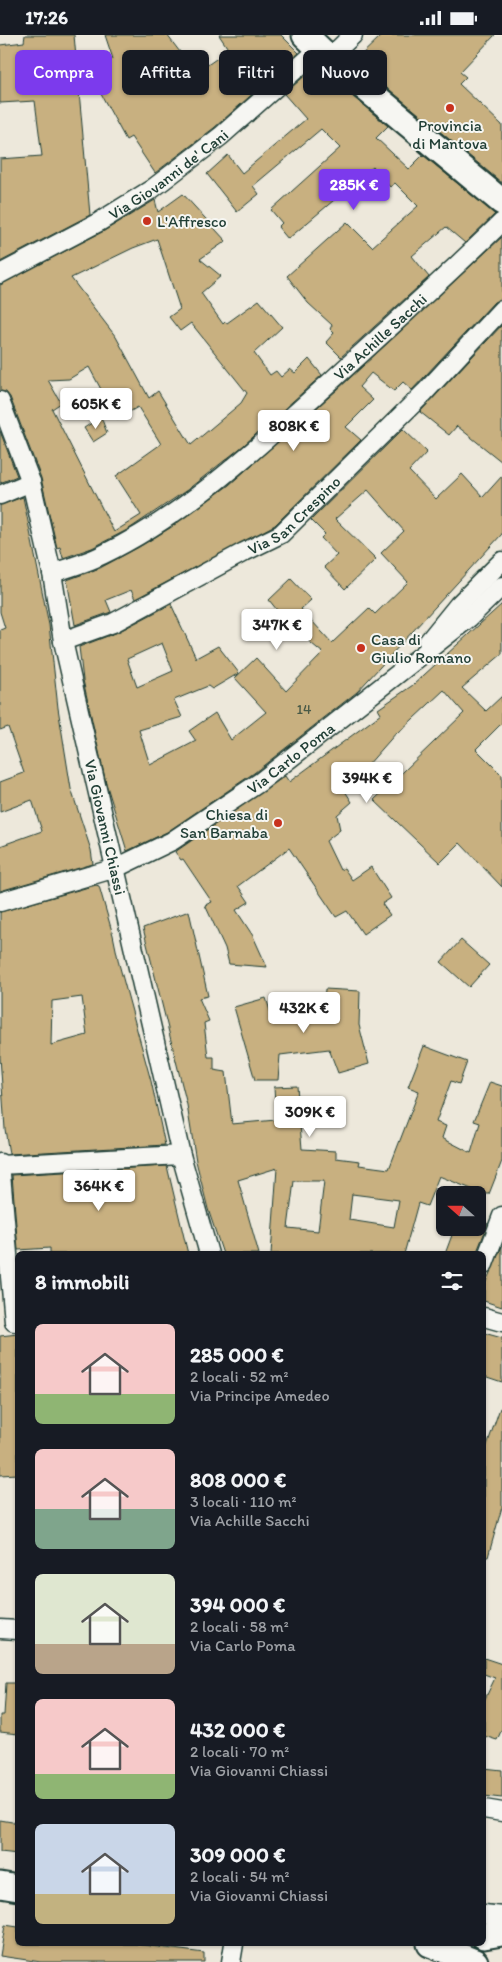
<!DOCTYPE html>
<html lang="it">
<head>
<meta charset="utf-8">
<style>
	:root { --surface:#171b24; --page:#242831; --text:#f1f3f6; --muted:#9ea1a6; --accent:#7c3aed }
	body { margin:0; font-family:Itim,sans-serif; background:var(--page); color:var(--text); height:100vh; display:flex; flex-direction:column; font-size:19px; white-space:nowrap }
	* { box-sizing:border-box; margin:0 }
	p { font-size:16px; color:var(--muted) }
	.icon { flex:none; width:28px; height:28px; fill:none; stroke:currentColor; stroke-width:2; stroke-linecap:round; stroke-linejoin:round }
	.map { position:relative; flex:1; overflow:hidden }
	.sheet { position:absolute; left:15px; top:1216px; width:471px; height:695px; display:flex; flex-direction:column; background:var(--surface); border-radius:8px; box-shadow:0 1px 4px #0004 }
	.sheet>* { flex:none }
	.guide { position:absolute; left:15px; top:15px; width:472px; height:45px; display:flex; gap:10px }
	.needle { width:32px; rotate:291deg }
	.buttons { position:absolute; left:436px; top:1151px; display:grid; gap:10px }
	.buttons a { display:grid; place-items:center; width:50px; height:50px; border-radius:8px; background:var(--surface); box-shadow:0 1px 4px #0004; font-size:25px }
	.price { position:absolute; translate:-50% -42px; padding:0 11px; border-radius:5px; background:#fff; color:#222; font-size:16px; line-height:32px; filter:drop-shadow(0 1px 2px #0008) }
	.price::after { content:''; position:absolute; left:50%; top:30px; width:15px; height:11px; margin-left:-8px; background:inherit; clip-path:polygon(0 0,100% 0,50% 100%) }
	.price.selected { background:var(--accent); color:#fff }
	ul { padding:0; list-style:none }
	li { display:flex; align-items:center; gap:15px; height:125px; padding:0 20px }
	li span { display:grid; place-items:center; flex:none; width:140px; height:100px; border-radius:8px; color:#555 }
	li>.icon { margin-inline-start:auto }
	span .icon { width:60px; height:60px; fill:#fffc; stroke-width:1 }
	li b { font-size:21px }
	h2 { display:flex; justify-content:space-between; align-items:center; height:60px; padding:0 20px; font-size:21px }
	.chip { padding:0 18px; border-radius:8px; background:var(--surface); box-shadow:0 1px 4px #0004; font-size:18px; line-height:45px }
	.chip.selected { background:var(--accent); color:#fff }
	.status { display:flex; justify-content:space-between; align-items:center; height:35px; padding:0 25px; background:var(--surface); direction:ltr }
	.status svg { height:14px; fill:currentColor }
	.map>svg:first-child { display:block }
</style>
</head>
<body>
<div class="status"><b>17:26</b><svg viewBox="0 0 49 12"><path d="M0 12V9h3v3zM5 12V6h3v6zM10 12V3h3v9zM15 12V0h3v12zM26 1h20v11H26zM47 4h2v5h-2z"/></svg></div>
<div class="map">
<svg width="502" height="1927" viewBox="0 0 502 1927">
	<rect width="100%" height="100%" fill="#ede8db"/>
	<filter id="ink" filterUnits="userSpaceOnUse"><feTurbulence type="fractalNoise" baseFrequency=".02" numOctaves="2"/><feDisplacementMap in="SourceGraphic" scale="10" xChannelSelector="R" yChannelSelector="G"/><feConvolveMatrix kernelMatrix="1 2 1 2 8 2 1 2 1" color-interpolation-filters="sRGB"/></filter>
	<g filter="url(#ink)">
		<path fill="#c8b080" stroke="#1f3d34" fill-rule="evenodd" d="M25,0H74L90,180L0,227V124L42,121L35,66L0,68V10L24,7Z
			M105,0H167L196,38L229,15L219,0H281L299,18L214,93L155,138L131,102L126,105L84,28L113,24Z
			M382,0H495L460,37L466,42L459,49L502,90V148L355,26Z
			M316,31L388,91L376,103L409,134L423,120L495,179L465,208L446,192L412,221L429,242L341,322L326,307L334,298L330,294L332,290L308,268L287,241L347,187L372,212L418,171L395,148L390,152L373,132L288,204L278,192L282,188L271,175L340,113L321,94L253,151L259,159L237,177L207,139L228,120L242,138L306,84L284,59Z
			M183,159L226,206L200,224L221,241L201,258L223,289L225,287L227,288L259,265L282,292L254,318L270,340L276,336L281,342L290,334L295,338L309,324L322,340L243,411L187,455L129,494L92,513L63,523L60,512L57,513L41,443L10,362L6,357L0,356V250L104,196L155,165L158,177ZM157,204L180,274L169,282L180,296L191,288L247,358L241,368L191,410L158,356L149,363L116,302L71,243L133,213ZM89,332L117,384L138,372L161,409L116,441L141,480L114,497L52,374L61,368L48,345L69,344Z
			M502,202V264L494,267L412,355L403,347L394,356L371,338L359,352L373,365L346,392L361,405L275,490L135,564L131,555L106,565L111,577L75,590L67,545L100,533L139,512L170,493L229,450L337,355Z
			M502,290V427L457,391L449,400L420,377Z
			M101,382L107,398L93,407L84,393Z
			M403,394L427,417L409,436L436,464L462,439L483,462L502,441V499L357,657L254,738L167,797L127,816L106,748L83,645L79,612L118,597L171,569L196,623L218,611L239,638L212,654L208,651L174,665L182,682L139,695L150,730L196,706L189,696L215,678L231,705L266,677L235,643L256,623L286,656L323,618L289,590L269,565L291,544L311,565L301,574L332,608L369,573L375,579L408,547L381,518L404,496L368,455L335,484L376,524L345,554L324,532L337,520L321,503L325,499L311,485ZM162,608L173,636L137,652L127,624Z
			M0,396L17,441L0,448Z
			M23,462L49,590L58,673L71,754L91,815L93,829L0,856V811L42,796L32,765L0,777V747L24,738L8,692L0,695V595L5,593L0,577V470Z
			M502,569V619L462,653L486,676L502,661V688L476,714L502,740V852L460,808L440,828L374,765L464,678L444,655L398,698L397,697L345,756L352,767L337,780L340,795L326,806L340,835L344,833L352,845L371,832L391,863L382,869L390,880L363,899L347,876L336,882L289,813L238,851L249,867L236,875L253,901L267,932L229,929L225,913L205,870L212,867L183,824L181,825L175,817L285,741L289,747L381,679L378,674L413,650Z
			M96,850L99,851L113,900L119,929L151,1046L165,1110L9,1119L5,1094L0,1022V877ZM82,962L87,1000L51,1010L52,966Z
			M189,876L208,961L199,963L209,986L204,988L208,1022H214V1035L226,1037L232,1089L276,1085L274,1052L297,1051L302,1114L336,1116V1123L360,1126L359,1130L389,1134L419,1056L408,1052L424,1011L467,1027L459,1049L451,1046L436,1087L446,1091L442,1103L471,1118L480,1088L474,1086L490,1047L502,1051V1126L489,1159H484L439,1141L427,1171L418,1168L404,1219H271L277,1133L238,1145L259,1219H223L208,1174L196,1126L187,1070L143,893ZM294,1146H324L318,1196L288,1193ZM352,1159L399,1165L394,1192L349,1185Z
			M461,905L489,930L469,952L441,927Z
			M325,954L360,956L359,990L369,1029L338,1038L329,1014L280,1020L278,1045H255L234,972L266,963L273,985L323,979Z
			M167,1131L188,1219H50V1213L18,1215L12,1140Z
			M478,1185L488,1189L476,1219H445L455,1192H478Z
			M502,1211V1272L484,1266V1251Z
			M484,1298L502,1303V1347L484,1341Z
			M18,1299V1439L0,1440V1301Z
			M500,1373H502V1472L488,1522H484V1419Z
			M484,1623L502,1629V1694L497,1705L484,1701V1666L495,1643L484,1639Z
			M6,1648H18V1699L0,1697V1680H4Z
			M484,1733L502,1735V1763L484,1761Z
			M0,1785L18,1788V1819L0,1817Z
			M5,1890L18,1892V1909H135L204,1918V1927H41L0,1921Z"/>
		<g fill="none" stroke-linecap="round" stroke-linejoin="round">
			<g stroke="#1f3d34" stroke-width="21">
				<g id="street">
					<path d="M329,23L353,0"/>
					<path id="s1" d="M0,239L99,187L152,154L221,101L319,14"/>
					<path id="s2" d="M0,366L31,447L52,538L63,606L181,1120L209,1219"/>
					<path d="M0,460L31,447"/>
					<path id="s3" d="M52,538C68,533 86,528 102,520C189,478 259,411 330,347C388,294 446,242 502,187"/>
					<path id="s4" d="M63,606L113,588L244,517L281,499L425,357L502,274"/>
					<path d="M428,607L458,570L502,526"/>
					<path id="s5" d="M0,867L116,833L172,806L260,747L469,583L502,551"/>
					<path d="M0,1128L14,1287"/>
					<path d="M0,1130L181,1120"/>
					<path d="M484,1229L502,1181"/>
					<path d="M484,1282L502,1287"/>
					<path d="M0,1594L18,1595"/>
					<path d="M484,1774L502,1777"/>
					<path d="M484,1879L502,1881"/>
					<path d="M231,1927L234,1909"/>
				</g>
			</g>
			<g stroke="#1f3d34" stroke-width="29">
				<path id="secondary" d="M305,0L329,23L502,167
					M0,1850L18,1853
					M484,1901L502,1898
					M430,1909L475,1927"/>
			</g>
			<use href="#street" stroke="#f6f6f2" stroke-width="18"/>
			<use href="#secondary" stroke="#f6f6f2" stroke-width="25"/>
		</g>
	</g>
	<g fill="#c8321e" stroke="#f6f6f2" stroke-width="2">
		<circle cx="450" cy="73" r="5"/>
		<circle cx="147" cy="186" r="5"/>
		<circle cx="361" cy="613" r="5"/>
		<circle cx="278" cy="788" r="5"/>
	</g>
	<g text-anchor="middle" stroke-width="4" stroke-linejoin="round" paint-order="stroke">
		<g font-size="14" fill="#495a47">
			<text x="304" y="679">14</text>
		</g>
		<g font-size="16" fill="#1f3d34" stroke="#f6f6f2" text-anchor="start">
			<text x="450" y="96" text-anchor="middle">Provincia<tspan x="450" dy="18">di Mantova</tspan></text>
			<text x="157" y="192">L'Affresco</text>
			<text x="371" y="610">Casa di<tspan x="371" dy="18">Giulio Romano</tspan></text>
			<text x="268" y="785" text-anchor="end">Chiesa di<tspan x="268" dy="18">San Barnaba</tspan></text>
		</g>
		<g font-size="16" fill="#1f3d34" stroke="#f6f6f2">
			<text dy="6" stroke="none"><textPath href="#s1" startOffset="196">Via Giovanni de' Cani</textPath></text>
			<text dy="6" stroke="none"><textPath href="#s3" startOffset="408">Via Achille Sacchi</textPath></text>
			<text dy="6" stroke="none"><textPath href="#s4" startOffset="265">Via San Crespino</textPath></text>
			<text dy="6" stroke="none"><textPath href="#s5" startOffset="328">Via Carlo Poma</textPath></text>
			<text dy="6" stroke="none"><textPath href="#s2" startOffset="440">Via Giovanni Chiassi</textPath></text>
		</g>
	</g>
</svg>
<div class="buttons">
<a><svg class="needle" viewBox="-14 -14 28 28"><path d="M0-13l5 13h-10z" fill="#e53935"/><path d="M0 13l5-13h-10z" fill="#9ea1a6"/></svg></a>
</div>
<b class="price selected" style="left:354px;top:176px">285K €</b>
<b class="price" style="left:96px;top:395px">605K €</b>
<b class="price" style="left:294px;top:417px">808K €</b>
<b class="price" style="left:277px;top:616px">347K €</b>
<b class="price" style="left:367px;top:769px">394K €</b>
<b class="price" style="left:304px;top:999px">432K €</b>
<b class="price" style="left:310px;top:1103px">309K €</b>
<b class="price" style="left:99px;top:1177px">364K €</b>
<div class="guide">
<a class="chip selected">Compra</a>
<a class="chip">Affitta</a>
<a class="chip">Filtri</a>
<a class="chip">Nuovo</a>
</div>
<section class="sheet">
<h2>8 immobili<svg class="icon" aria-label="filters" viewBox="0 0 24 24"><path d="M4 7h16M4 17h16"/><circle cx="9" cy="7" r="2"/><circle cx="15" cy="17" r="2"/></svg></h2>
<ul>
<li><span style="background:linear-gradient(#f6c9c9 70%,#8fb573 0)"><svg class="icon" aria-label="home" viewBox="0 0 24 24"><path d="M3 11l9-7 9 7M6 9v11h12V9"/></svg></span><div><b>285 000 €</b><p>2 locali · 52 m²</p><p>Via Principe Amedeo</p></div></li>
<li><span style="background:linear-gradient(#f6c9c9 60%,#7fa58c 0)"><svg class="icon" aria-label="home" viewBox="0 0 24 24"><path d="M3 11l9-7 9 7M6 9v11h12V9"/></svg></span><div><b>808 000 €</b><p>3 locali · 110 m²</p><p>Via Achille Sacchi</p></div></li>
<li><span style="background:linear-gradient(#dfe7d0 70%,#b9a48a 0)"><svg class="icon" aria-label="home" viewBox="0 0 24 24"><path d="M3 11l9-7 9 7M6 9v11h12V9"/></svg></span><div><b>394 000 €</b><p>2 locali · 58 m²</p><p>Via Carlo Poma</p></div></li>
<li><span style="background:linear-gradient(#f6c9c9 75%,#8fb573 0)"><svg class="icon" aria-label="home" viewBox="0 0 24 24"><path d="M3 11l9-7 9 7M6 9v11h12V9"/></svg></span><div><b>432 000 €</b><p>2 locali · 70 m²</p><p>Via Giovanni Chiassi</p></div></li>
<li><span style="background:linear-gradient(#c9d6e8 70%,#c2b280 0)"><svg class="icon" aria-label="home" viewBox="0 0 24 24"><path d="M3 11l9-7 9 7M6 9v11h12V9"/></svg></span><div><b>309 000 €</b><p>2 locali · 54 m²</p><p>Via Giovanni Chiassi</p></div></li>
</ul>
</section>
</div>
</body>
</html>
